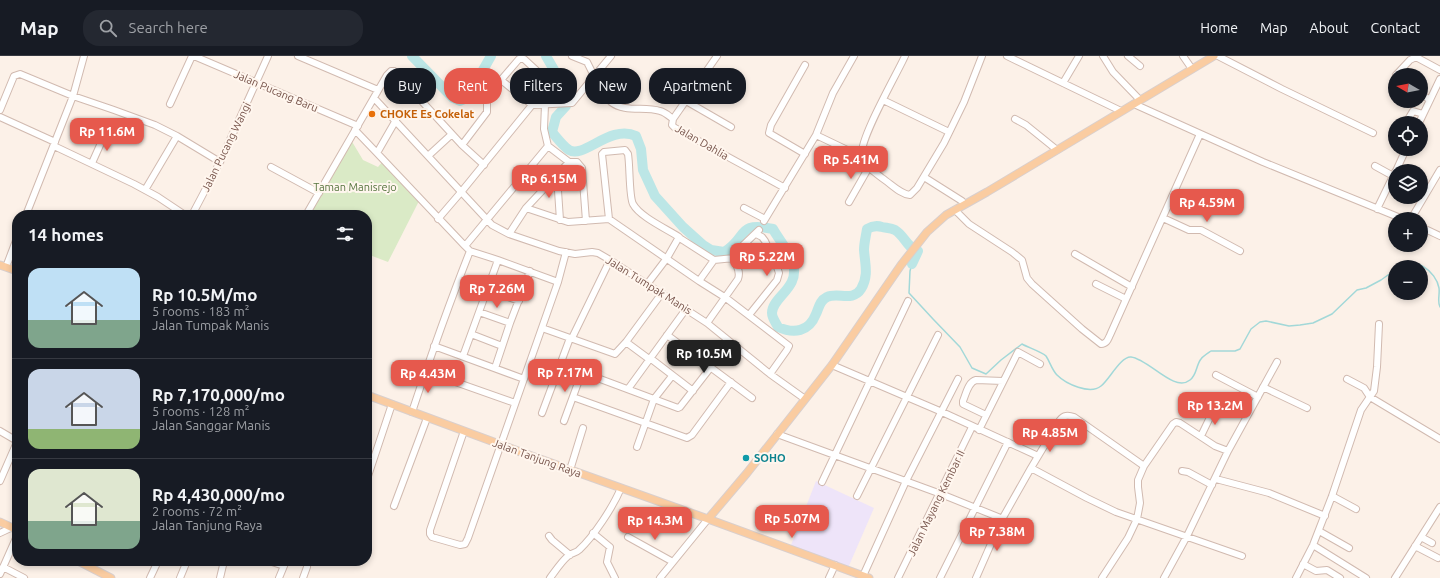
<!DOCTYPE html>
<html lang="en">
<head>
<meta charset="utf-8">
<style>
	:root { --surface:#171b24; --page:#242831; --text:#f1f3f6; --muted:#9ea1a6; --line:#363941; --accent:#e6594d }
	body { margin:0; font-family:Ubuntu,sans-serif; background:var(--page); color:var(--text); height:100vh; display:flex; flex-direction:column; font-size:15px; white-space:nowrap }
	* { box-sizing:border-box; margin:0 }
	p { font-size:13px; color:var(--muted) }
	.icon { flex:none; width:22px; height:22px; fill:none; stroke:currentColor; stroke-width:2; stroke-linecap:round; stroke-linejoin:round }
	.map { position:relative; flex:1; overflow:hidden }
	.sheet { position:absolute; left:12px; top:154px; width:360px; height:356px; display:flex; flex-direction:column; background:var(--surface); border-radius:16px; box-shadow:0 2px 6px #0003 }
	.sheet>* { flex:none }
	.guide { position:absolute; left:384px; top:12px; width:380px; height:36px; display:flex; gap:8px }
	.needle { width:26px; rotate:279deg }
	.buttons { position:absolute; left:1388px; top:12px; display:grid; gap:8px }
	.buttons a { display:grid; place-items:center; width:40px; height:40px; border-radius:50%; background:var(--surface); box-shadow:0 2px 6px #0003; font-size:20px }
	.price { position:absolute; translate:-50% -34px; padding:0 9px; border-radius:8px; background:var(--accent); color:#fff; font-size:13px; line-height:26px; filter:drop-shadow(0 1px 2px #0008) }
	.price::after { content:''; position:absolute; left:50%; top:24px; width:12px; height:9px; margin-left:-6px; background:inherit; clip-path:polygon(0 0,100% 0,50% 100%) }
	.price.active { background:#222; color:#fff }
	ul { padding:0; list-style:none }
	li { display:flex; align-items:center; gap:12px; height:100px; padding:0 16px }
	li+li { border-top:1px solid var(--line) }
	li span { display:grid; place-items:center; flex:none; width:112px; height:80px; border-radius:12px; color:#555 }
	li>.icon { margin-inline-start:auto }
	span .icon { width:48px; height:48px; fill:#fffc; stroke-width:1 }
	li b { font-size:17px }
	h2 { display:flex; justify-content:space-between; align-items:center; height:48px; padding:0 16px; font-size:17px }
	.chip { padding:0 14px; border-radius:16px; background:var(--surface); box-shadow:0 2px 6px #0003; font-size:14px; line-height:36px }
	.chip.active { background:var(--accent); color:#fff }
	header { display:flex; align-items:center; gap:24px; box-sizing:border-box; height:56px; padding:0 20px; background:var(--surface); border-bottom:1px solid var(--line) }
	header strong { font-size:19px }
	nav { display:flex; gap:22px; margin-inline-start:auto; font-size:14px }
	.search { width:280px; height:36px; background:var(--page); display:flex; align-items:center; gap:10px; box-sizing:border-box; padding:0 14px; border-radius:16px; color:var(--muted); font-size:15px }
	.map>svg:first-child { display:block }
</style>
</head>
<body>
<header>
<strong>Map</strong>
<div class="search"><svg class="icon" aria-label="search" viewBox="0 0 24 24"><circle cx="10" cy="10" r="6"/><path d="M15 15l6 6"/></svg>Search here</div>
<nav><a>Home</a><a>Map</a><a>About</a><a>Contact</a></nav>
</header>
<div class="map">
<svg width="1440" height="522" viewBox="0 0 1440 522">
	<rect width="100%" height="100%" fill="#fcf1e8"/>
	<path fill="#eee4f9" d="M816,425L874,452L848,512L791,489Z"/>
	<path fill="#daeac6" d="M351,84L363,104L378,111L383,105L419,145L388,206L367,198V159H306Z"/>
	<g fill="none" stroke-linecap="round" stroke-linejoin="round">
		<path stroke="#a2d8d8" stroke-width="1.5" d="M912,208L910,215L909,237L933,263L960,291L972,312L986,318L1001,304L1022,288C1027,291 1042,296 1046,300C1050,306 1052,314 1057,319C1066,328 1090,339 1101,330C1109,324 1121,300 1131,301C1149,303 1174,337 1190,324C1197,319 1196,309 1201,303C1203,300 1208,297 1211,295H1235L1240,293L1251,273L1260,266L1266,265L1289,270L1300,269L1313,267L1332,258L1357,234L1366,232L1381,224L1395,214
			M1398,211C1414,199 1436,215 1439,232C1440,239 1437,245 1440,251"/>
		<path stroke="#bce6e6" stroke-width="10" d="M412,0L453,42L460,45L467,42L491,0
			M546,0L557,19L566,40V50L556,61L552,76C557,82 563,90 569,94C584,103 610,68 636,80L641,93L643,114L655,140L683,171L703,189L711,194L724,196C748,182 736,165 773,173C779,184 790,196 793,208C800,232 772,241 772,257C772,262 776,267 778,271C794,278 809,276 816,258C819,252 819,245 827,241C838,236 853,246 861,233C869,220 865,208 864,194C864,187 866,180 867,173C872,170 876,169 882,171C886,172 891,172 895,174C905,180 906,191 918,195L912,208"/>
		<g stroke="#d1bab0" stroke-width="8">
			<path id="minor" d="M194,0L358,70
				M298,0L378,34
				M572,0L587,6L594,20L611,46C625,57 644,50 660,55C665,56 669,60 673,63
				M717,0L673,63L672,69L675,72L785,132
				M905,0C897,18 858,85 862,100C864,110 875,116 882,122C891,128 900,138 910,139L917,132L944,87L964,46L982,0
				M1007,0L1121,55
				M1103,0L1113,16L1140,44
				M1128,0L1140,10
				M1183,0L1192,13
				M1218,0L1282,33L1373,77
				M1396,19L1410,4L1416,1L1440,14
				M664,24L688,41
				M1063,27L1079,0
				M1421,38L1430,44
				M374,42L492,169L509,178L559,195L575,198L592,196L598,197L610,204L707,267L770,318L805,343
				M883,44L949,76
				M686,45L731,71
				M170,48L192,0
				M1134,48L1263,106L1403,163
				M545,49L544,73L548,90L569,106H577L582,112L586,165
				M0,54L14,20L20,18L73,40L114,54L155,69L177,80L220,106
				M0,61L55,86
				M1015,63L1026,69L1057,94
				M396,64L377,97L465,190L470,195L498,204L558,226
				M1408,67L1407,65L1413,55L1423,58
				M1419,67L1440,23
				M355,74L377,97
				M816,79L862,101
				M462,89L487,56V44L501,24L519,3H524L550,27L532,49L501,24
				M54,90L134,128L158,141L185,159
				M805,98L769,77L771,69L805,9
				M428,100L452,78
				M92,107L105,78
				M1375,110L1395,121
				M271,111L319,137
				M1396,115L1406,93
				M557,120L560,164
				M924,121L962,145
				M145,134L177,80
				M849,146L869,111
				M526,152L568,166L609,163L699,225L726,242L789,290L787,294L770,318
				M744,152L765,163
				M1377,153L1395,116
				M955,154L969,168L1012,196L1022,204L1027,222L1032,228L1082,273L1101,288C1107,288 1108,283 1110,279L1200,78
				M26,159L73,40L84,0
				M192,159L220,106L268,0
				M306,159L387,19L391,15H394L462,89L484,109
				M1163,162L1189,174H1201L1240,195
				M438,163L462,135L532,49L572,47L611,0
				M609,163L602,98L604,96L625,94L628,98C630,109 629,141 633,148C640,161 667,173 679,181L667,202L648,227
				M1411,163L1440,114
				M764,165L816,79L833,37L854,0
				M1421,171L1440,180
				M509,178L526,152L569,106
				M678,181L714,204L734,202
				M465,190L548,90
				M1075,198L1132,231
				M6,211L17,182
				M699,225L714,204
				M1096,228L1126,243
				M487,233L519,245
				M479,256L510,267
				M749,259L777,224L779,217L776,208L765,185L762,181L756,178
				M707,267L738,223C742,212 732,207 734,198L759,174
				M542,272L615,298L626,286L662,237
				M471,278L502,290
				M667,279L752,342
				M572,282L610,204
				M626,286L649,303
				M434,290L524,323
				M463,300L498,204
				M650,302L693,335
				M560,308L678,352L680,351L711,311
				M832,309L942,356L1038,400
				M495,312L510,267L530,215
				M427,316L515,347
				M1216,319L1258,341
				M1347,323L1364,332L1370,341L1440,383
				M1263,331L1307,352
				M628,333L686,253
				M573,341L687,382L692,379L731,326
				M412,356C430,302 449,248 470,195
				M542,357L570,282
				M986,359L963,348V345C966,338 968,326 976,324L1003,325
				M564,365L582,316
				M979,374L1018,296L1040,308
				M0,375L17,385
				M464,375L430,474V478L432,481L460,489L465,488L468,482L558,226L566,196
				M777,378L941,438L1003,463
				M1201,380L1214,353
				M637,391L654,343L672,320
				M1144,410L1074,361C1066,358 1062,360 1058,367L1031,412L1087,442L1116,456L1242,500
				M570,414L583,372
				M1182,415L1188,416L1212,429
				M368,420L392,348
				M1216,423L1269,437L1325,460
				M0,425L17,386
				M822,426L908,245
				M857,440L938,279
				M1332,440L1356,453
				M394,450L427,362
				M1319,475L1349,492
				M0,477L17,469
				M593,477L610,491L607,506L615,522
				M549,480L552,484L570,499
				M628,481L673,506
				M1421,481L1432,487
				M1313,489L1366,522
				M1415,490L1438,502
				M269,505L284,510
				M1303,508L1316,515L1327,514L1340,522
				M3,511L24,522
				M0,518L17,480
				M863,520L906,425L958,323
				M150,522L158,505
				M180,522L187,505
				M220,522L224,505
				M279,522L286,505
				M303,522L307,511
				M550,522C556,514 561,506 568,500C571,497 576,497 579,494C594,480 613,451 621,432
				M660,522L708,463
				M829,522L835,509
				M898,522L972,371
				M940,522L1008,386
				M976,522L1001,465L1031,412
				M1102,522L1128,482L1137,463L1140,447L1138,431V424L1144,410L1173,368L1176,366L1180,367L1215,390L1228,395
				M1164,522L1187,480L1228,395L1277,306
				M1296,522L1313,489L1332,440L1361,354L1374,335L1377,311L1379,268
				M1395,522L1440,451"/>
		</g>
		<g stroke="#d9cfcd" stroke-width="9">
			<path id="major" d="M0,209L17,215
				M367,339L526,398L708,463L869,522
				M708,463L747,417L832,309L901,209L927,176L946,159L987,136L1214,0
				M0,466L17,474
				M78,505L111,522"/>
		</g>
		<use href="#minor" stroke="#fff" stroke-width="6"/>
		<use href="#major" stroke="#facca1" stroke-width="7"/>
	</g>
	<circle fill="#e8710a" stroke="#fff6ee" stroke-width="1.5" cx="372" cy="58" r="4"/>
	<circle fill="#0f9aa8" stroke="#fff6ee" stroke-width="1.5" cx="746" cy="402" r="4"/>
	<g text-anchor="middle" stroke-width="4" stroke-linejoin="round" paint-order="stroke">
		<g font-size="11" fill="#77544b" stroke="#fff6ee">
			<text transform="translate(276 35) rotate(23)" y="4">Jalan Pucang Baru</text>
			<text transform="translate(702 86) rotate(30)" y="4">Jalan Dahlia</text>
			<text transform="translate(226 91) rotate(-64)" y="4">Jalan Pucang Wangi</text>
			<text transform="translate(649 229) rotate(32)" y="4">Jalan Tumpak Manis</text>
			<text transform="translate(537 402) rotate(20)" y="4">Jalan Tanjung Raya</text>
			<text transform="translate(936 447) rotate(-64)" y="4">Jalan Mayang Kembar II</text>
		</g>
		<g font-size="11" font-weight="bold" fill="#c56008" stroke="#fff6ee" text-anchor="start">
			<text x="380" y="62">CHOKE Es Cokelat</text>
		</g>
		<g font-size="11" fill="#587641" stroke="#fff6ee">
			<text x="355" y="135">Taman Manisrejo</text>
		</g>
		<g font-size="11" font-weight="bold" fill="#0d838f" stroke="#fff6ee" text-anchor="start">
			<text x="754" y="406">SOHO</text>
		</g>
	</g>
</svg>
<div class="buttons">
<a><svg class="needle" viewBox="-14 -14 28 28"><path d="M0-13l5 13h-10z" fill="#e53935"/><path d="M0 13l5-13h-10z" fill="#9ea1a6"/></svg></a>
<a><svg class="icon" aria-label="locate" viewBox="0 0 24 24"><circle cx="12" cy="12" r="6"/><path d="M12 2v4M12 18v4M2 12h4M18 12h4"/></svg></a>
<a><svg class="icon" aria-label="layers" viewBox="0 0 24 24"><path d="M12 4l9 5-9 5-9-5zM3 14l9 5 9-5"/></svg></a>
<a>+</a>
<a>−</a>
</div>
<b class="price" style="left:107px;top:96px">Rp 11.6M</b>
<b class="price" style="left:851px;top:124px">Rp 5.41M</b>
<b class="price" style="left:549px;top:143px">Rp 6.15M</b>
<b class="price" style="left:1207px;top:167px">Rp 4.59M</b>
<b class="price" style="left:767px;top:221px">Rp 5.22M</b>
<b class="price" style="left:497px;top:253px">Rp 7.26M</b>
<b class="price active" style="left:704px;top:318px">Rp 10.5M</b>
<b class="price" style="left:565px;top:337px">Rp 7.17M</b>
<b class="price" style="left:428px;top:338px">Rp 4.43M</b>
<b class="price" style="left:1215px;top:370px">Rp 13.2M</b>
<b class="price" style="left:1050px;top:397px">Rp 4.85M</b>
<b class="price" style="left:792px;top:483px">Rp 5.07M</b>
<b class="price" style="left:655px;top:485px">Rp 14.3M</b>
<b class="price" style="left:997px;top:496px">Rp 7.38M</b>
<div class="guide">
<a class="chip">Buy</a>
<a class="chip active">Rent</a>
<a class="chip">Filters</a>
<a class="chip">New</a>
<a class="chip">Apartment</a>
</div>
<section class="sheet">
<h2>14 homes<svg class="icon" aria-label="filters" viewBox="0 0 24 24"><path d="M4 7h16M4 17h16"/><circle cx="9" cy="7" r="2"/><circle cx="15" cy="17" r="2"/></svg></h2>
<ul>
<li><span style="background:linear-gradient(#bfe0f5 65%,#7fa58c 0)"><svg class="icon" aria-label="home" viewBox="0 0 24 24"><path d="M3 11l9-7 9 7M6 9v11h12V9"/></svg></span><div><b>Rp 10.5M/mo</b><p>5 rooms · 183 m²</p><p>Jalan Tumpak Manis</p></div></li>
<li><span style="background:linear-gradient(#c9d6e8 75%,#8fb573 0)"><svg class="icon" aria-label="home" viewBox="0 0 24 24"><path d="M3 11l9-7 9 7M6 9v11h12V9"/></svg></span><div><b>Rp 7,170,000/mo</b><p>5 rooms · 128 m²</p><p>Jalan Sanggar Manis</p></div></li>
<li><span style="background:linear-gradient(#dfe7d0 65%,#7fa58c 0)"><svg class="icon" aria-label="home" viewBox="0 0 24 24"><path d="M3 11l9-7 9 7M6 9v11h12V9"/></svg></span><div><b>Rp 4,430,000/mo</b><p>2 rooms · 72 m²</p><p>Jalan Tanjung Raya</p></div></li>
</ul>
</section>
</div>
</body>
</html>
